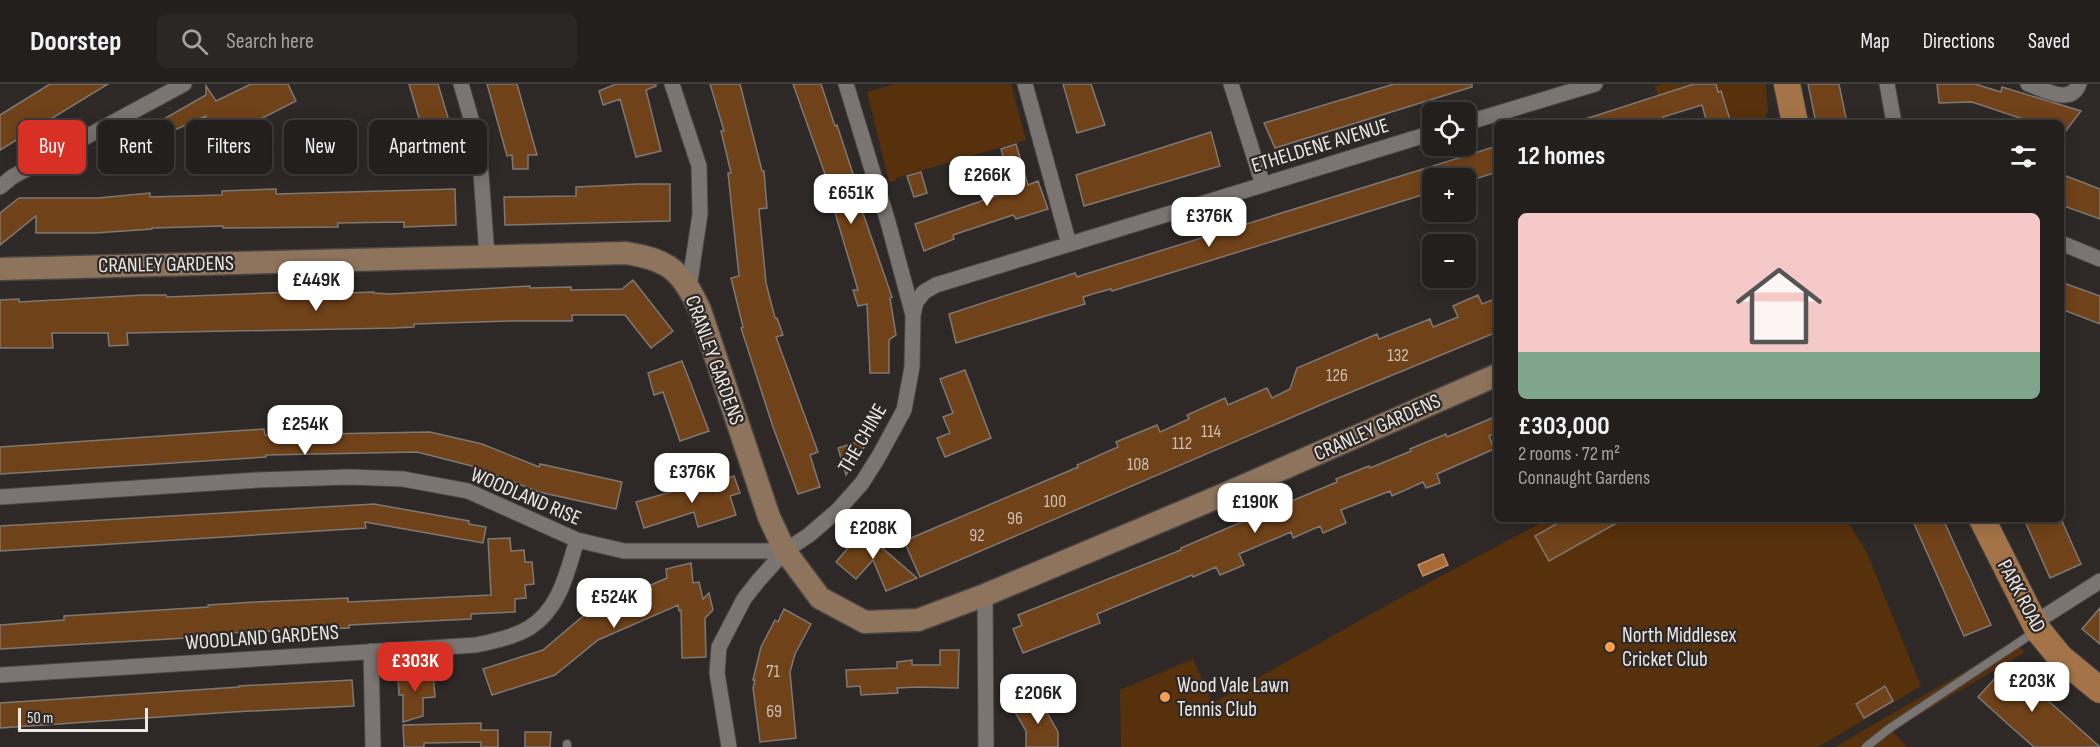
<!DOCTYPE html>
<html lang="en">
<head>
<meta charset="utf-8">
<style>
	:root { --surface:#221f1c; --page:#2a2725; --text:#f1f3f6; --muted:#a2a2a3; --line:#3f3d3b; --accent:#d93025 }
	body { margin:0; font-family:"Sofia Sans Condensed",sans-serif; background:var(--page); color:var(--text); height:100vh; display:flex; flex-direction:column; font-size:22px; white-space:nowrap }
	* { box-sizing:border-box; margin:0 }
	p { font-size:20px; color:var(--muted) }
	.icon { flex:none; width:33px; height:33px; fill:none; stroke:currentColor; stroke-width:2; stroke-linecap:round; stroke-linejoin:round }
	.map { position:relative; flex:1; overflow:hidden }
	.drawer { position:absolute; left:1494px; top:36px; width:570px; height:402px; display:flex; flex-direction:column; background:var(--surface); border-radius:9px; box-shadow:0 3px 15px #0003,0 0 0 2px var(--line) }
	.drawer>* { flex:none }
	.banner { position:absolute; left:18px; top:36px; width:570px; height:54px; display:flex; gap:12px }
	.controls { position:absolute; left:1422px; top:18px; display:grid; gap:12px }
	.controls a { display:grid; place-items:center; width:54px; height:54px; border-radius:9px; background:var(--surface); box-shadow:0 3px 15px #0003,0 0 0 2px var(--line); font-size:30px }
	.scale { position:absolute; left:18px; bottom:15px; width:130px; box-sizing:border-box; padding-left:6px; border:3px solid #ebe8e6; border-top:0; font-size:16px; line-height:21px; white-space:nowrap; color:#ebe8e6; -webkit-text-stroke:4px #2e2926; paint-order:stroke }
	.price { position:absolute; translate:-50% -51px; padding:0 14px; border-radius:12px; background:#fff; color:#222; font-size:20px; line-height:39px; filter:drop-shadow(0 2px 3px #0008) }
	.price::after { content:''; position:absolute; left:50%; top:36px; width:18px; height:14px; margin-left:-9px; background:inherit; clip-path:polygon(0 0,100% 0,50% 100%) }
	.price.selected { background:var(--accent); color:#fff }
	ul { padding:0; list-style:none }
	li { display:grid; align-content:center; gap:12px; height:318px; padding:0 24px }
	li span { display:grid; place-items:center; height:186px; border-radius:9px; color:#555 }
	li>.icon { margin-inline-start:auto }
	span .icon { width:108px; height:108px; fill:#fffc; stroke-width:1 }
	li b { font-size:26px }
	h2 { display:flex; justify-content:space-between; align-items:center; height:72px; padding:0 24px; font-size:26px }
	.tag { padding:0 21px; border-radius:9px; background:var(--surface); box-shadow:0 3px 15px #0003,0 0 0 2px var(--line); font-size:21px; line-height:54px }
	.tag.selected { background:var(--accent); color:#fff }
	header { display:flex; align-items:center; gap:36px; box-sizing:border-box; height:84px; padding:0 30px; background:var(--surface); border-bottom:2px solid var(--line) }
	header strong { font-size:28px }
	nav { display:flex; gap:33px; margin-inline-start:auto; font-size:21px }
	.search { width:420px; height:54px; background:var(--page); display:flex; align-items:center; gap:15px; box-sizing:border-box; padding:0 21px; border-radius:9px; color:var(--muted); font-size:22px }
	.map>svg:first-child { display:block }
</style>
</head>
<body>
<header>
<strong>Doorstep</strong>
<div class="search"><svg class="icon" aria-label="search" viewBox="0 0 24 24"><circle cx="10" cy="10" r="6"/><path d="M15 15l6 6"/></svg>Search here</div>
<nav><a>Map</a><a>Directions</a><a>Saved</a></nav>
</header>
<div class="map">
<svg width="2100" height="663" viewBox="0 0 2100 663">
	<rect width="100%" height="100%" fill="#2e2926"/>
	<path fill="#57300c" d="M895,0H1011L1026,56L896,94V97L889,98L867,8Z
		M1663,0H1694L1658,11L1655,2Z
		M1716,0H1766L1768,29H1766V39H1731L1721,8H1718Z
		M1548,435H1846L1867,469L1921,602L1818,663H1121L1120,606L1193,575L1213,619L1398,515Z
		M2015,558L2025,568L1892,647L1907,663H1835Z"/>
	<path fill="#a96b36" stroke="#bd906b" stroke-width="1.5" d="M1443,470L1448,481L1423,492L1418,481Z"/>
	<path fill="#704219" stroke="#7d7874" stroke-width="1.5" d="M50,0H108L0,66V31Z
		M251,0H288L296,17L223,54L224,71L205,72L206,32L168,49L162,36L206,11V2L216,17Z
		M409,0H438L454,54L449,56L450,73L432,76L430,61L427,62Z
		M487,0H517L537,71H528V85H513L512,71L507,72Z
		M616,0H656V2L646,6L661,67L636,73L620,15L603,21L599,7Z
		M710,0H740L762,87H764L767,124L759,125L766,199L775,234H777L783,251L776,253L818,368L810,371L820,403L798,410L773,343L741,244L743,243L731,194L739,192L728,89H731L721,47H724Z
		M793,0H821L835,42L837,41L860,111L857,112L892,213L890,214L896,251L889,256V289H870L867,220L858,222L853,206H858L833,122L836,121Z
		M1063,0H1091L1105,41L1077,49Z
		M1394,0H1472V3L1275,64L1264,39Z
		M1694,0H1716L1718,8L1721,7L1731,39H1707L1702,21L1663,33L1666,39H1583L1582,36Z
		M1808,0H1839L1847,39H1816Z
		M1937,0H1975L2001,8L2002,3L2081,27L2061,53V39H2035L1972,18L1939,19Z
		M1211,48L1220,82L1084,122L1076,91Z
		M1016,60L1028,101L1038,97L1048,125L1016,135L1013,131L953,151L954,155L924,167L915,140L1013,106L1001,65Z
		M1497,62V88L1466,98V94H1432V108L1112,207L1111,205L1096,209L1083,213L1085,220L956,259L949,230L1075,189L1077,193L1089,189Z
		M921,88L927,109L914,113L907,92Z
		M2061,90L2100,105V135L2061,121Z
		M637,100H670V137L505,141L504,113L576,112V103Z
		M276,105V110L455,105L456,141L404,143V138L338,139V143L223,144V142L152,144V145L95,149H36V132L0,161V129L19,114H98L150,109V113L222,111V107Z
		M633,196L673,247L651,264L625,231H572V237H511L414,240V243L395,244L127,249L128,261L109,262L108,249H52L53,264H0V216L19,215V218L143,211H166L167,213L292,208V211L374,208V209L390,210L530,202V204L571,203V206L622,205Z
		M2061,198L2100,212V240L2061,225Z
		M1478,211L1482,220L1497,214V248L1332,316L920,493L904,457L1078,383L1077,381L1118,363L1116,358L1157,341L1160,348L1189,335L1187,331L1225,314L1228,321L1267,304L1272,314L1290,305L1297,284L1377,250L1379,255L1430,235L1433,243L1458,233L1453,222Z
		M682,277L709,347L680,357L663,308L654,311L648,289Z
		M965,286L991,354L945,373L937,354L950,349L943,333L953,329L940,295Z
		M1497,332V349L1489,352L1494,365L1437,390L1440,399L1426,404L1423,398L1392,412L1390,407L1341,426L1346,439L1323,449L1320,442L1293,454L1291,448L1239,470L1244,481L1220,491L1216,483L1193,493L1192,491L1097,530L1100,539L1023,569L1013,545L1022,541L1018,531L1181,466V464L1230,443L1337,398L1336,395L1369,382L1370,384L1411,367L1410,365L1446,350L1447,353Z
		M264,345L265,351L430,348L482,360L539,383L540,380L622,398L616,425L539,408L472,382L417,368L266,371V373L0,390V363Z
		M870,354L846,391L838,364Z
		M734,392L740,409L730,412L736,431L698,443L694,428L644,444L636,418L705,398L706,402Z
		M374,420L469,437V440L486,443L483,459L365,438L366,444L0,467V442Z
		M1565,435H1624L1549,477L1535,452Z
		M1912,435H1943L1991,541L1964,552Z
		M2024,435H2061L2081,480L2050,494Z
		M854,439L873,456L917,494L886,507L873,476L856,495L836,478L854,457L845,450Z
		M510,454L511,467L524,466L525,478H532L534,500L525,501L526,514L515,515V528L471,530V535L349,541V544L203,550V553L0,565V541L64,536V532L208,523V521L255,518L348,514V518L491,511L488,455Z
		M691,479L693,499L699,498L703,515L709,509L713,526L705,534L706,573L682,574L681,526L679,527L678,521L598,556L555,591L492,611L483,585L543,566L588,528L667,494L666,485Z
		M2100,524V560L2082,545Z
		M784,525L811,540L795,570L790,588L796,654L760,658L753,604L755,596H753L761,563L775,536L778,538Z
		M940,566H959L958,604L917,603L897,604L898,609L861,611L860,602L847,603L846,586L897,584V578L912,576V581H940Z
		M2007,581L2043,612L2100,663H2034L2010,642L1978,613Z
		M433,589L435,613L423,614V632L403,638V611H399L398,591Z
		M352,596L354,622L233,628L0,644V619L239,603V602Z
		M1885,602L1893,617L1864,634L1856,620Z
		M1038,613L1058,648V663H1026V647L1014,626Z
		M481,639V646H498V663H481V658L424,659V663H404L403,641Z
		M525,648H551L550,663H525Z"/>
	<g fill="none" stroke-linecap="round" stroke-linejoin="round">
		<g stroke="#494543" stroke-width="10">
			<path id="lane" d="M567,663V660
				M1866,663L1890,644L2036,547"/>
		</g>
		<g stroke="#494543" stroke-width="17">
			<path id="street" d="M461,0L479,62L487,172
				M672,0L699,82L700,130L689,204
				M846,0L888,138L913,231
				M1025,0L1069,160
				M1231,0L1263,101
				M1887,0L1894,39
				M2028,0C2043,5 2071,22 2079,0
				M1466,39L1595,0
				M0,103L12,93L184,0
				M2061,159L2100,175
				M0,413L258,396L349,393L403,395L468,407L577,456L624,467H785
				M985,511L986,663
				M2034,539L2100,497
				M371,567L373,663
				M0,591L476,561C494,557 514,553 529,544C560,525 567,488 577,456
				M729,663L717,589L719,563L744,515L758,497L785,467L809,451L838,426L862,399L879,372L904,326L912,283L913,231L916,218L924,208L936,201L1432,49"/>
		</g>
		<g stroke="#494543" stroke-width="25">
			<path id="secondary" d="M0,185L626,169C669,176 681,186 700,226L769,433L785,467L820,514L865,538L918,536L985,511L1225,410L1497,291"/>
		</g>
		<g stroke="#494543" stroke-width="28">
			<path id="primary" d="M1787,0L1795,39
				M1982,435L2038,546L2060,573L2100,606"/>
		</g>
		<use href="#lane" stroke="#7a7571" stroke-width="8"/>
		<use href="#street" stroke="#7a7571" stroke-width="15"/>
		<use href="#secondary" stroke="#8f745d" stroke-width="22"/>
		<use href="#primary" stroke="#a47448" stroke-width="26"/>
	</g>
	<g fill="#fb9e50" stroke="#2e2926" stroke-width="2">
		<circle cx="1610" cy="563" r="6"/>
		<circle cx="1165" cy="613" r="6"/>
	</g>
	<g text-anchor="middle" stroke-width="4.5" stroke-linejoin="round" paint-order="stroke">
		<g font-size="18" fill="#ccbeb3">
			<text x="1398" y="277">132</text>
			<text x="1337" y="297">126</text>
			<text x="1211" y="353">114</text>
			<text x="1182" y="365">112</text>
			<text x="1138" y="386">108</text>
			<text x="1055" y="423">100</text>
			<text x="1015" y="440">96</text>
			<text x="977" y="457">92</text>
			<text x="773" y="593">71</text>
			<text x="774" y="633">69</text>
		</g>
		<g font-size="21" fill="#ebe8e6" stroke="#2e2926">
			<text transform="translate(1320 61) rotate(-17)" y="7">ETHELDENE AVENUE</text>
			<text transform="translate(166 180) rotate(-1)" y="7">CRANLEY GARDENS</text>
			<text transform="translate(715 276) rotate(70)" y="7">CRANLEY GARDENS</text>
			<text transform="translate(1377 343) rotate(-24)" y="7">CRANLEY GARDENS</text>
			<text transform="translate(862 354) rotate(-60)" y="7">THE CHINE</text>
			<text transform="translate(526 412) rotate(23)" y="7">WOODLAND RISE</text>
			<text transform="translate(2022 512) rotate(62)" y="7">PARK ROAD</text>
			<text transform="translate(262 553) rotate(-4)" y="7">WOODLAND GARDENS</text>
		</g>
		<g font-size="21" fill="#ebe8e6" stroke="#2e2926" text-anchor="start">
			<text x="1622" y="558">North Middlesex<tspan x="1622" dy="24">Cricket Club</tspan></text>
			<text x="1177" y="608">Wood Vale Lawn<tspan x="1177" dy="24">Tennis Club</tspan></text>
		</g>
	</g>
</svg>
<div class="controls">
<a><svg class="icon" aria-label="locate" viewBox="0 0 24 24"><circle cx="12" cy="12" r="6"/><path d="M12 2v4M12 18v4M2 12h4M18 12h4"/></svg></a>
<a>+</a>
<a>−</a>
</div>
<div class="scale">50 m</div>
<b class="price" style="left:987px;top:123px">£266K</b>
<b class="price" style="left:851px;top:141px">£651K</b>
<b class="price" style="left:1209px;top:164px">£376K</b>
<b class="price" style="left:316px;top:228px">£449K</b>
<b class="price" style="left:305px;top:372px">£254K</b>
<b class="price" style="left:692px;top:420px">£376K</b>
<b class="price" style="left:1255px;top:450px">£190K</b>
<b class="price" style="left:873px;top:476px">£208K</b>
<b class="price" style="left:614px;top:545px">£524K</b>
<b class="price selected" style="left:415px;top:609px">£303K</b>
<b class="price" style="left:2032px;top:629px">£203K</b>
<b class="price" style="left:1038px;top:641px">£206K</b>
<div class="banner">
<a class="tag selected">Buy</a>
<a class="tag">Rent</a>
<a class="tag">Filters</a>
<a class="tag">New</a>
<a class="tag">Apartment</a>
</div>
<section class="drawer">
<h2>12 homes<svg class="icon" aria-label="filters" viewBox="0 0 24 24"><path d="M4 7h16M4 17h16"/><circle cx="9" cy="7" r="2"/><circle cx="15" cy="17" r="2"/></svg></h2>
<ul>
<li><span style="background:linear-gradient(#f6c9c9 75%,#7fa58c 0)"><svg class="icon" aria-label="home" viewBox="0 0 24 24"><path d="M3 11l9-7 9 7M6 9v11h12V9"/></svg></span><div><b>£303,000</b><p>2 rooms · 72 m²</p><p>Connaught Gardens</p></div></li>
</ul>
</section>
</div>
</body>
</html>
